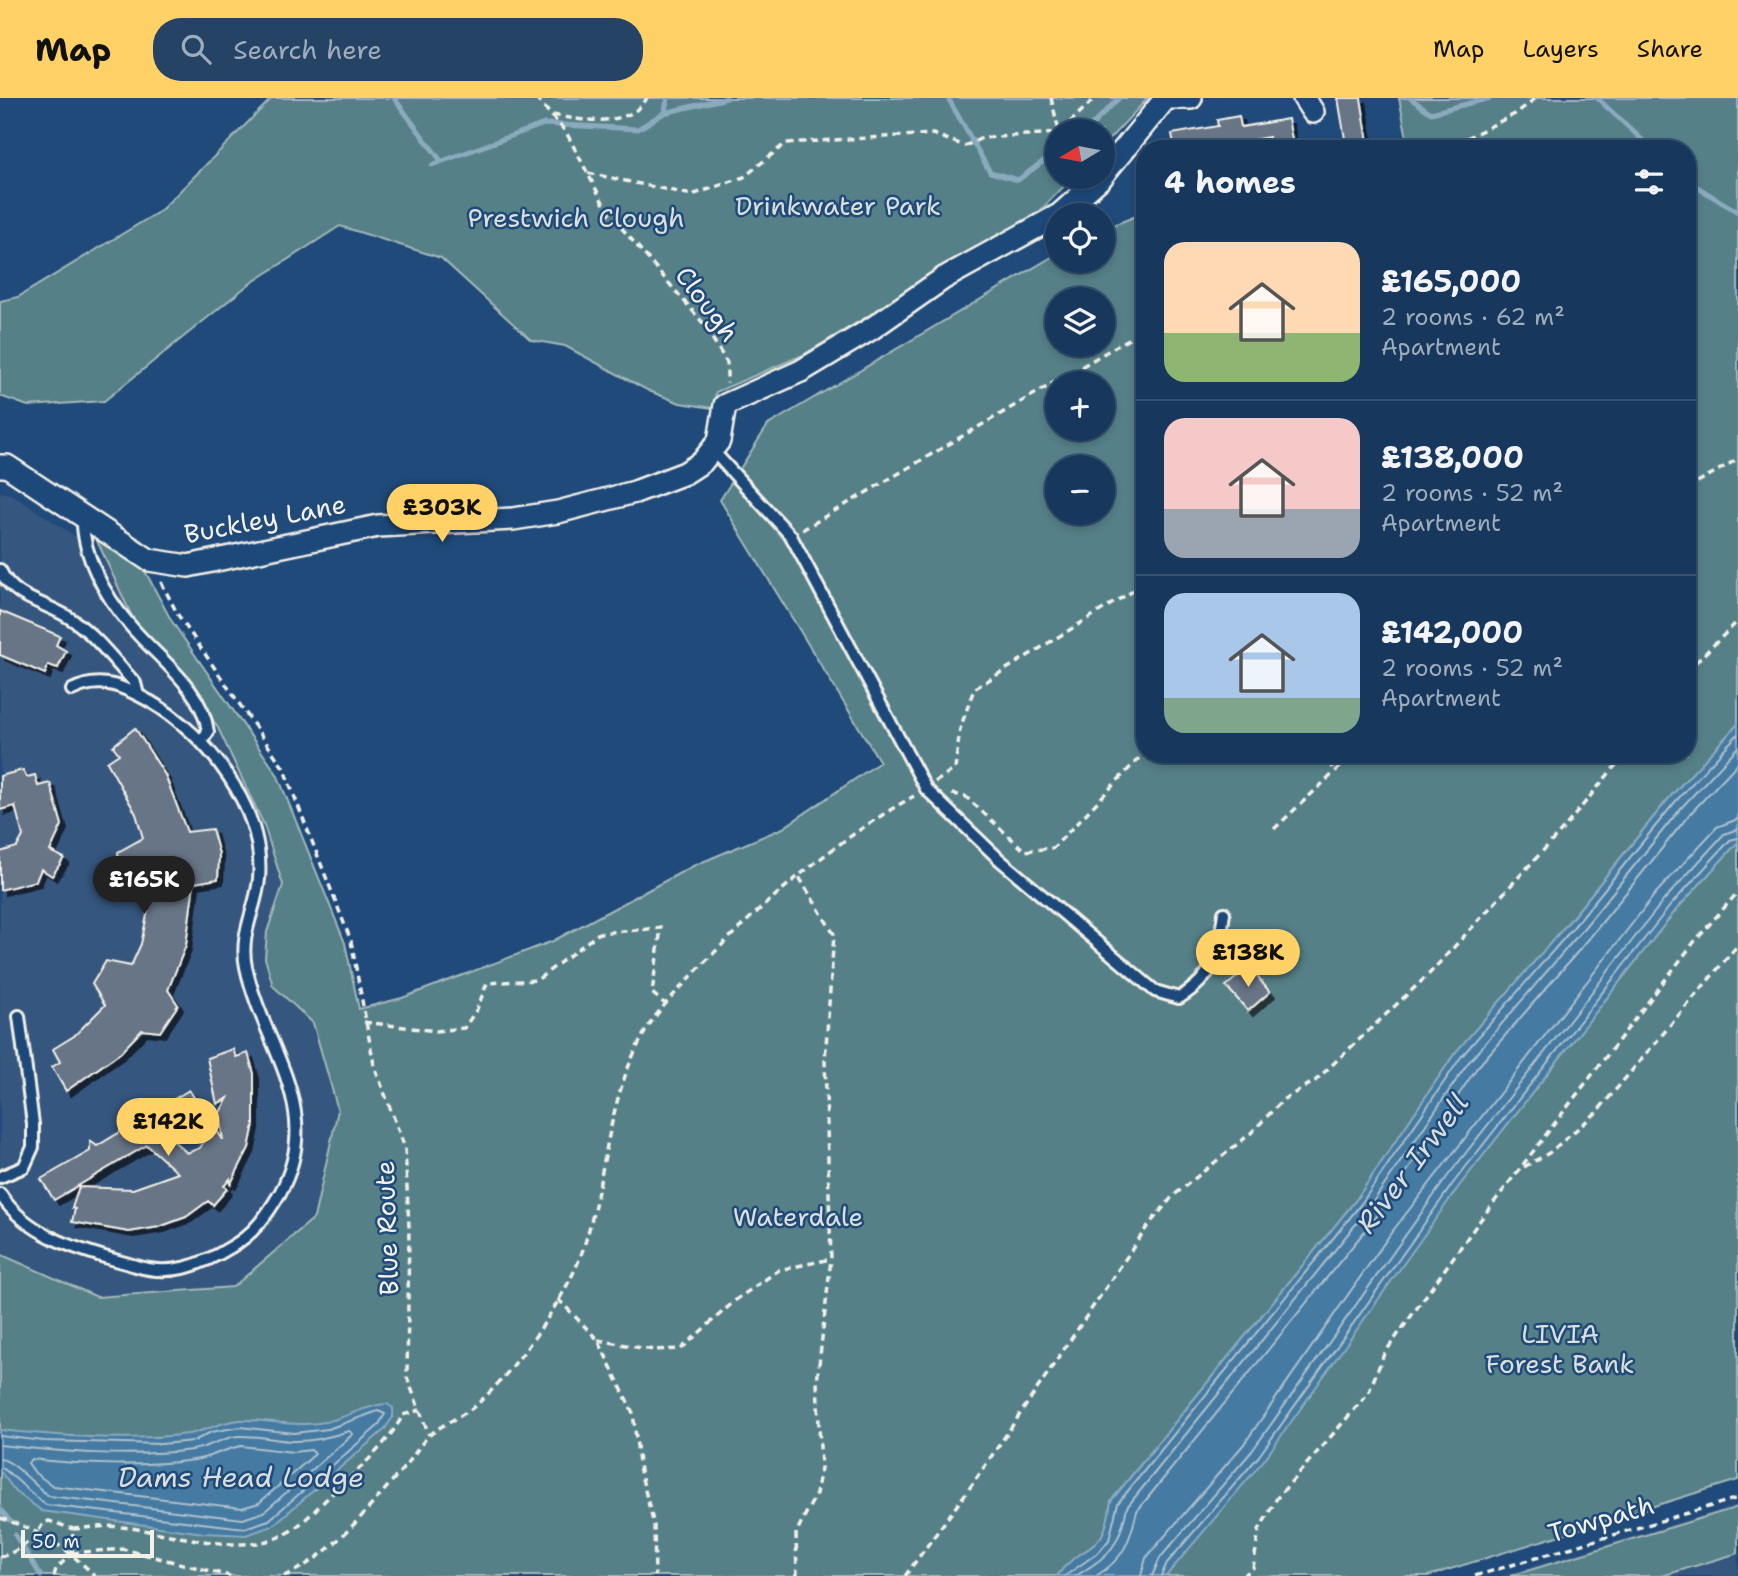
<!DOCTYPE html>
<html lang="en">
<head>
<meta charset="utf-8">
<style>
	:root { --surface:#17385c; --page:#244365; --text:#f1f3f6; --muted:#9eacbb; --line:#365272; --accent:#ffd166 }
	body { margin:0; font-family:"Shantell Sans",sans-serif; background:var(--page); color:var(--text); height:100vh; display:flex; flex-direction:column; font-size:26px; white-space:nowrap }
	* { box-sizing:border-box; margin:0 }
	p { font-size:23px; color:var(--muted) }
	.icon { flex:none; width:38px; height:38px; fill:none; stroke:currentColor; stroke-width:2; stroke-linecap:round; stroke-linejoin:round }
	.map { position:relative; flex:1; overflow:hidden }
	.side { position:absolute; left:1136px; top:42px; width:560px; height:623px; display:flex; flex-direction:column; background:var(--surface); border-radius:28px; box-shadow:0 4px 10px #0003,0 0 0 2px var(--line) }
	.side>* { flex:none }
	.needle { width:46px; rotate:260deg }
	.buttons { position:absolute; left:1045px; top:21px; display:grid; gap:14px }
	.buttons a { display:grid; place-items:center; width:70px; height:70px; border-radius:50%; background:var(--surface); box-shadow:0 4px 10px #0003,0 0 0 2px var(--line); font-size:35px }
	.scale { position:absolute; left:21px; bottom:18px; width:133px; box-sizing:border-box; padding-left:7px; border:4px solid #f4f1e8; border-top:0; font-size:19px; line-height:24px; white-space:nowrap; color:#f4f1e8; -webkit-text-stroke:5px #1f4a7a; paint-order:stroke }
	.price { position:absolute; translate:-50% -60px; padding:0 16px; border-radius:24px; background:var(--accent); color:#111; font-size:23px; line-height:46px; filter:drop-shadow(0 2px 4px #0008) }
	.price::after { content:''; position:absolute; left:50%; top:42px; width:21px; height:16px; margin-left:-10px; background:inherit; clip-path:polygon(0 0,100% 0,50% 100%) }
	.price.active { background:#222; color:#fff }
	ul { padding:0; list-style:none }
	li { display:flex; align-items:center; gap:21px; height:175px; padding:0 28px }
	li+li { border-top:2px solid var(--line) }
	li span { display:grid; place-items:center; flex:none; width:196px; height:140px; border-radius:21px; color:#555 }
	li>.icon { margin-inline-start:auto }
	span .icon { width:84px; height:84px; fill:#fffc; stroke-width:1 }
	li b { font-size:30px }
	h2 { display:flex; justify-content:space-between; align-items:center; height:84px; padding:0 28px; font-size:30px }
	header { display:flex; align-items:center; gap:42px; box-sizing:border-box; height:98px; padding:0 35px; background:var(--accent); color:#111 }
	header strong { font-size:33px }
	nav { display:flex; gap:38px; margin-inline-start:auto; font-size:24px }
	.search { width:490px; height:63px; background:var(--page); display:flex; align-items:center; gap:18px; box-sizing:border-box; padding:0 24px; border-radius:28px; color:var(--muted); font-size:26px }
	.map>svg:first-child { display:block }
</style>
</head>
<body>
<header>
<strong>Map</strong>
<div class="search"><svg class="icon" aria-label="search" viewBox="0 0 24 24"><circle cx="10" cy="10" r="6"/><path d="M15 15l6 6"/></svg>Search here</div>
<nav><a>Map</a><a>Layers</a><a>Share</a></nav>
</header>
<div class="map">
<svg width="1738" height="1478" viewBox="0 0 1738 1478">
	<defs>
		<filter id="shadow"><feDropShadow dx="5" dy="5" stdDeviation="0" flood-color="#0009"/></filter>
	</defs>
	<rect width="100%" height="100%" fill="#1f4a7a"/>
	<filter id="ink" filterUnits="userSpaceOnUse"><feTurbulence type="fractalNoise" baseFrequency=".0143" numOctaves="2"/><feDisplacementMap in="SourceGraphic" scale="14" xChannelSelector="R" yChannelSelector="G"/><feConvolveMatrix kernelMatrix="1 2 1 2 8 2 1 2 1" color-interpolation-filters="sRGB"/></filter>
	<g filter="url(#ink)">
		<path fill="#35577e" d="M0,394L11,396L78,440L123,479L263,676L313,925L338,1012L314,1120L233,1189L97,1199L0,1156Z
			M1737,1407L1738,1478H1500Z"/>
		<path fill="#558088" stroke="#a4b8b8" stroke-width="2" fill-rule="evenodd" d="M272,0H1148L1103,48L1102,33H1057V79H1073L1036,117L803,257L716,294L713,310L680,305L649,293L565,248L531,242L441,160L340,128L248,187L104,303L28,308L0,298V203L18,199L160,113Z
			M1399,0H1738V626L1670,699L1567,826L1455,955L1356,1102L1111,1403C1104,1462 1085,1441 1057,1478H0V1156L97,1199L233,1189L314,1120L338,1012L313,925L273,888L265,860L267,834L283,787L264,727L218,630L186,580L133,521L93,434L145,473L171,522L277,676L345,845L359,911L402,900L553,843L693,768L783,730L880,664L720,402L768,327L1057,156V163H1102L1103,131L1144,115V656H1687V51H1401L1405,48L1406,35ZM1057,201H1102V247H1057ZM1057,285H1102V331H1057ZM1057,369H1102V415H1057Z
			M1738,744V1382L1428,1478H1166L1459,1088L1676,812Z
			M1738,1409V1455L1662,1478H1510Z"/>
		<path fill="#457aa2" stroke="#8baabe" stroke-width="2" d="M1738,626V744L1676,812L1459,1088L1264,1362L1166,1478H1057C1084,1441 1104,1462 1111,1403L1356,1102L1455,955L1567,826L1670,699Z
			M387,1306L393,1310V1319L384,1332L272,1428L246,1437L204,1435L42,1413L16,1394L0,1373V1332C61,1338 128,1344 188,1336C205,1334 220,1323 240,1322C269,1321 296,1330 325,1324C346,1320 365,1307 387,1306Z"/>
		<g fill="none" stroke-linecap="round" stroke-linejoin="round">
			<path stroke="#aec1cc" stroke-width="2" d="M0,1338L44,1343L161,1346L194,1343L211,1334L240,1329L294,1335L328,1331L378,1313L385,1316L378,1328L269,1422L245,1430L46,1407C35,1400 6,1370 0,1369
				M0,1347C62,1354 130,1360 192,1352C208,1350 221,1340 238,1338C255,1337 274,1342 291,1343C311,1344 331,1339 349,1333L353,1336L264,1414L243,1421L49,1398C35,1389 14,1362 0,1361
				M241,1348L293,1354L311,1352L315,1356L259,1405L242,1410L53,1388L35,1375L28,1365L31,1361C81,1367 145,1369 194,1362C210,1360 224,1351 241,1348Z
				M1065,1478L1099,1454L1109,1442L1118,1405L1361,1106L1461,959L1572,831L1675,704L1738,636
				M1076,1478C1111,1456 1119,1449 1127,1409L1368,1111L1468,965L1579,836L1681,710L1738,649
				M1096,1478C1124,1461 1130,1443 1137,1413L1377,1118L1476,971L1587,843L1689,717L1738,665
				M1141,1478L1146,1460L1244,1346L1391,1135L1656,795L1717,729L1738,721
				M1152,1478L1160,1460L1252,1353L1447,1079L1664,802L1724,736L1738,731
				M1161,1478L1167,1465L1259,1358L1454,1084L1670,808L1730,742L1738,740"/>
			<path stroke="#8baabe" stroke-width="5" d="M394,0L441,63
				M948,0L990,74L1018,82L1057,53
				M1410,0L1431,15L1490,0
				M1597,0L1652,51
				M664,15L668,0
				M1086,33L1119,0
				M432,67L544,26L638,31L664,15L727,0
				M1687,83L1738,114
				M0,1411L9,1422
				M15,1437L41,1478"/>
		</g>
		<path fill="#677486" stroke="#f4f1e8" stroke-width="2" filter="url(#shadow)" d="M1338,0H1361L1368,44L1346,47Z
			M1239,18L1241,29L1288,21L1293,46L1271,50L1269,39L1203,51H1175L1172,36L1218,28L1217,22Z
			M0,513L60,538L56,547L66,553L58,570L48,567L45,576L0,557Z
			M135,630L165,677L187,734L212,731L219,756L218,781L194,785L186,847L168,892L178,907L160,934L142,932L120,955L66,993L52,969L60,964L53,951L74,938L105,907L92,886L106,863L131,868L141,846L147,817L150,789L120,781L118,754L143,740L136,716L107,664L119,656L113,648Z
			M23,672L27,679L35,677L38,688L50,685L62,727L50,753L64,760L52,778L41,771L36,783L0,792V754L17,749L23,738L15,708L0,712V678Z
			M1249,869L1270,894L1248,913L1226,888Z
			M233,951L236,959L248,955L254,976V1026L249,1050L230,1087V1081L224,1088L227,1091L213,1107L208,1103L186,1119L159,1129L129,1134L72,1124L75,1111L72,1110L79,1089L133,1091L178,1075L147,1047L54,1102L41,1081L90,1053V1043L97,1048L189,992L204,1014L165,1035L187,1055L200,1050L213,1027L223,1042L219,1016L228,1000L217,1006L207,960Z"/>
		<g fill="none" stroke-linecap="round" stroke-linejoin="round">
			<g stroke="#f4f1e8" stroke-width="16">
				<path id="lane" d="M713,353L791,438L926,691L1000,762L1155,893L1179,900C1217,876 1218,857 1224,815
					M83,418C81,455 105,498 129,526C155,558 203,590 208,634L202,642
					M0,472C14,503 49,504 74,523C97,539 116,565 135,585L138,597
					M0,1079L24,1069L33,1049V1026L19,918
					M0,1096C29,1141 87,1154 136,1168C171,1179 202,1167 231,1149C254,1136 267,1117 280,1095C326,1011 263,949 246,869C239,836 256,812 259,781C265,711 208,637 151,604C124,589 101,577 72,592"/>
			</g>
			<g stroke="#f4f1e8" stroke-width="26">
				<path id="street" d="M1304,0L1313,14
					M1102,78L1166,0H1191
					M1059,117L1102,79
					M0,368H7L149,462L188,468L378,428L513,421L558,414L635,394L685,375L702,364L719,343L725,307L801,273L871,231L944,180L1057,118"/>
			</g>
			<path stroke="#f4f1e8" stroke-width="3.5" stroke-dasharray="7 5" stroke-linecap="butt" d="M536,0L566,34L608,114L703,225L727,265V285
				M1051,0L1059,33
				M553,17C582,23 630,30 647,0
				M1061,33L1095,0
				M1445,51L1515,16L1536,0
				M588,75L692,97L744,79L786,45L933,36L965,48L982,40L1057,35
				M1687,390L1738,361
				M802,432L1144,232
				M161,484L178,517L283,669L351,843L374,967L405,1050L409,1129L407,1279L429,1337
				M1687,573L1738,523
				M1320,656L1336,673
				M935,684L955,671L960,631L974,591L1144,486
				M952,696L965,698L1025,753L1053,750L1144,655
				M1274,731L1354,656
				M364,924L436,933L464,930L477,911L487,885L537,882L599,835L661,830L652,895L665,906
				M1524,1069L1549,1055L1596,1015L1738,847
				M558,1201L598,1242L633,1315L640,1373L654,1427L655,1478
				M598,1242L653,1252L681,1251L737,1201L779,1172L831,1161
				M0,1420C39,1432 66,1449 95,1478
				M72,1455L73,1431C89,1430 105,1427 121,1429C167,1433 235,1458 279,1439C301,1430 318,1408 336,1392C361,1369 387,1347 403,1317L420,1312
				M72,1455L123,1451L230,1478
				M0,1459C17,1454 35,1442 43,1425L49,1423L73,1431
				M54,1478L56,1471L72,1455
				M284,1478C335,1457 372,1405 408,1365C415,1356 422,1343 431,1336C443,1326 458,1320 471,1311C509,1282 565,1201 581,1157C608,1081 604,1002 648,929C661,908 680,891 696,873C760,807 834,743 914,698
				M797,1478L796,1435L816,1396L821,1370L817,1284L831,1161L825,962L834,836L799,779
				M905,1478L974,1384L1147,1129L1173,1098L1250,1036L1284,1001L1315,983L1429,876L1564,730L1625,656
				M1243,1478L1253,1470L1259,1432L1277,1400L1368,1296L1384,1256L1478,1125L1695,843L1738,794
				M1475,1478L1738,1400"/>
			<use href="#lane" stroke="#1f4a7a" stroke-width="10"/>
			<use href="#street" stroke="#1f4a7a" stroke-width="21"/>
		</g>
	</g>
	<g text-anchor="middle" stroke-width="5" stroke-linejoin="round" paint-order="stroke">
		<g font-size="26" fill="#dce0da" stroke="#1f4a7a">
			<text x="838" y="117">Drinkwater Park</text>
			<text x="576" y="129">Prestwich Clough</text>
			<text x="798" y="1128">Waterdale</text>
			<text x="1560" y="1245">LIVIA<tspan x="1560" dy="30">Forest Bank</tspan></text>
		</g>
		<g font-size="26" fill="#f4f1e8" stroke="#1f4a7a">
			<text transform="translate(707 206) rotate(53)" y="9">Clough</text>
			<text transform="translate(265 421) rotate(-11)" y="9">Buckley Lane</text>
			<text transform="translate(387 1130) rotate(-92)" y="9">Blue Route</text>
			<text transform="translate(1601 1421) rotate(-16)" y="9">Towpath</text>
		</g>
		<g font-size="28" font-style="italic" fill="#dadfde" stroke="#1f4a7a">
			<text transform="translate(1412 1065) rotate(-53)" y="10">River Irwell</text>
			<text x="241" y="1389">Dams Head Lodge</text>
		</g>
	</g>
</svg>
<div class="buttons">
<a><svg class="needle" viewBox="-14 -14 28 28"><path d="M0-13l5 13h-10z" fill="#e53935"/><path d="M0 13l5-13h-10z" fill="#9eacbb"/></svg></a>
<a><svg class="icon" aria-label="locate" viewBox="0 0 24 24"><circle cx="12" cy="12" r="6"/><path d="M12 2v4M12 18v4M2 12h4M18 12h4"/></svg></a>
<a><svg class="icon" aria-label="layers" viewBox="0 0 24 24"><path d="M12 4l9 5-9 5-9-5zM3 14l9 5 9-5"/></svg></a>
<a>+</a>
<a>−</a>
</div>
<div class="scale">50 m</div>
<b class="price" style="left:442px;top:446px">£303K</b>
<b class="price active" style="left:144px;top:818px">£165K</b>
<b class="price" style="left:1248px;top:891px">£138K</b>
<b class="price" style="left:168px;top:1060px">£142K</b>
<section class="side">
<h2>4 homes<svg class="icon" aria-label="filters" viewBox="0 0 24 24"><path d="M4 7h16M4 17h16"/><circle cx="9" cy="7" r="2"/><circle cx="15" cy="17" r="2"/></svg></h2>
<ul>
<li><span style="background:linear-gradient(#ffd9b3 65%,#8fb573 0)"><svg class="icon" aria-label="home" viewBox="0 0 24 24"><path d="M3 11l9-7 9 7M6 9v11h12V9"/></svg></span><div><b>£165,000</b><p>2 rooms · 62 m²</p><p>Apartment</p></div></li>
<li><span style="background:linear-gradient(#f6c9c9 65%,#9aa5b1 0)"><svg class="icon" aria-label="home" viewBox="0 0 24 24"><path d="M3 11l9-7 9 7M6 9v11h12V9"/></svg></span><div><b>£138,000</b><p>2 rooms · 52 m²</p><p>Apartment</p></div></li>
<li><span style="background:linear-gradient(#a9c7e8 75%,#7fa58c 0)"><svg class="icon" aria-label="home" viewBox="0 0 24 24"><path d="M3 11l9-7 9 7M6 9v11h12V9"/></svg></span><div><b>£142,000</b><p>2 rooms · 52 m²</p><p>Apartment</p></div></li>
</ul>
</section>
</div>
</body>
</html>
